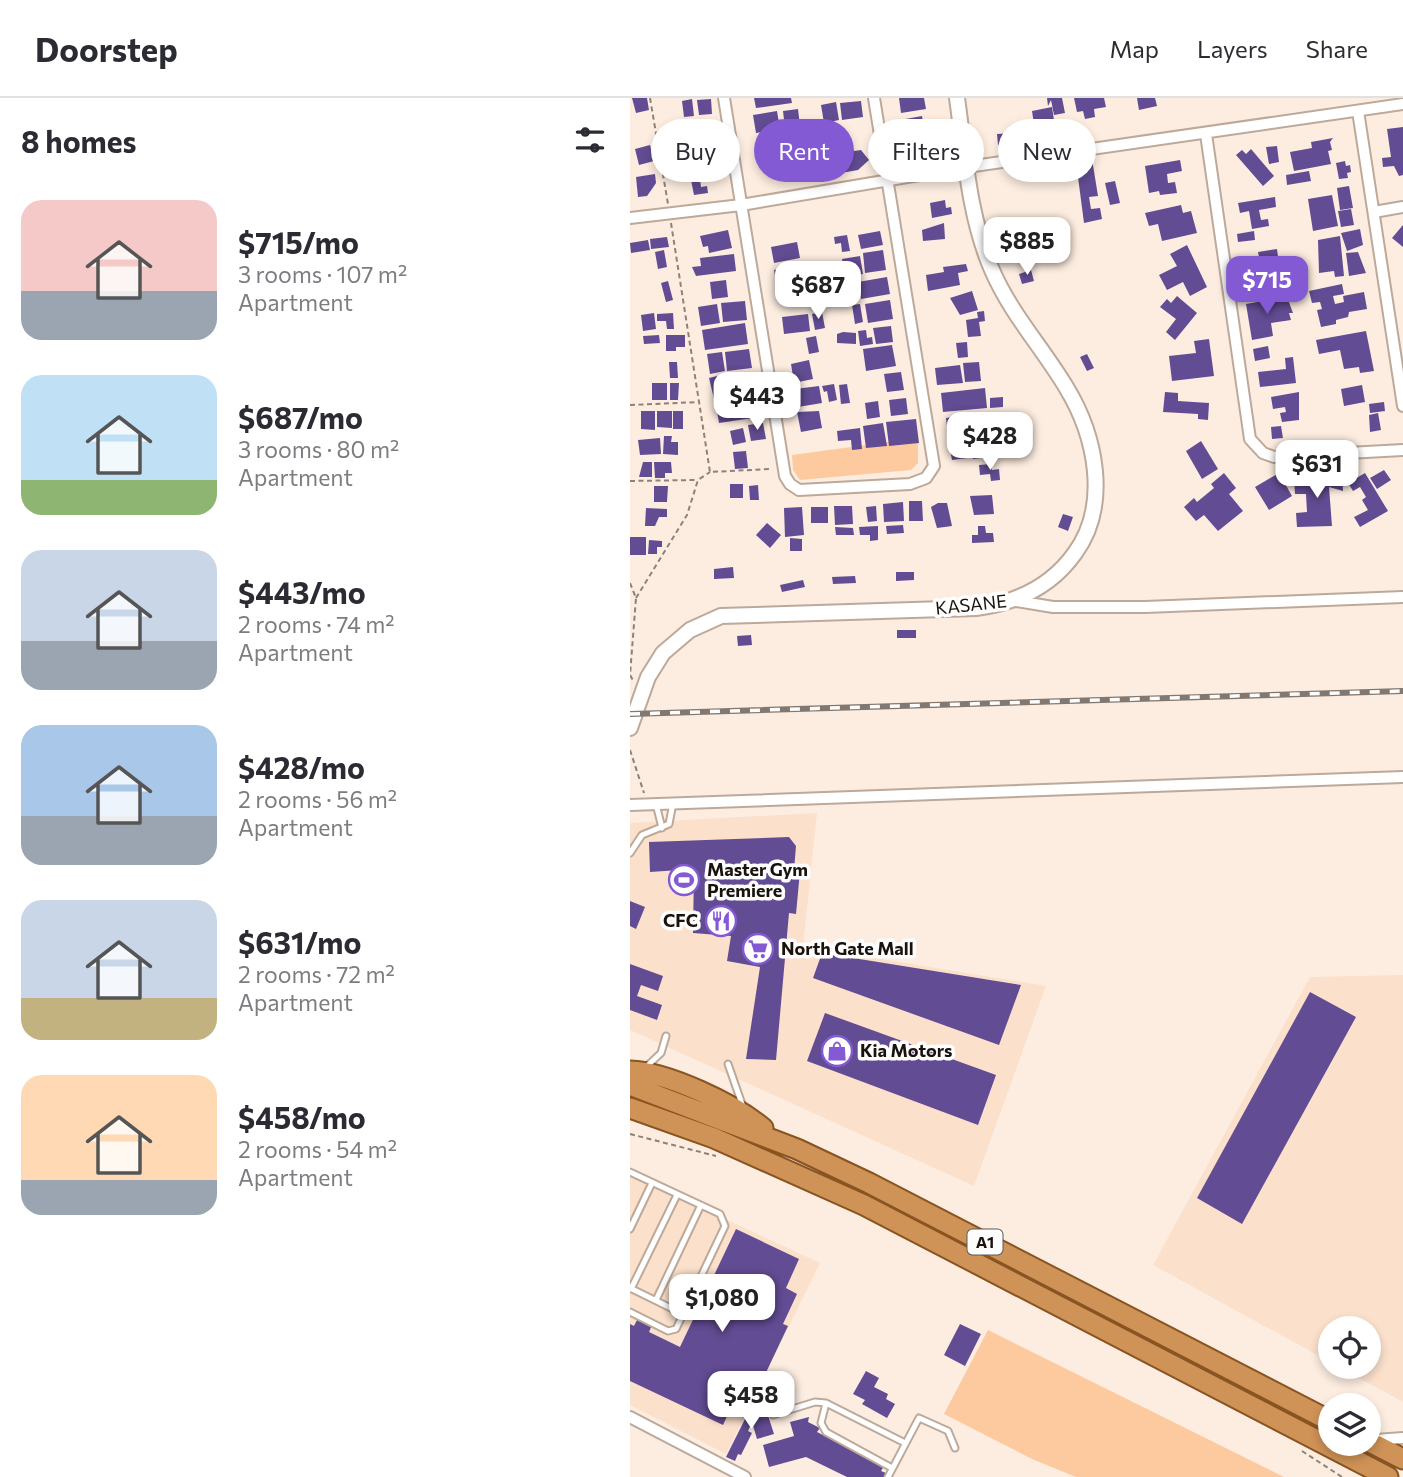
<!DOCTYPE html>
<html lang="en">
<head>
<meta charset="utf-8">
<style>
	:root { --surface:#fff; --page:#f7f7f7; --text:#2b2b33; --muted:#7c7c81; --line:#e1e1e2; --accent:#845ad4 }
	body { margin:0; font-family:Commissioner,sans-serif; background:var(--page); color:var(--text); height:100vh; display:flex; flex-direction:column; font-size:26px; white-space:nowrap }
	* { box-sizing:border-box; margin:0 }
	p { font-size:23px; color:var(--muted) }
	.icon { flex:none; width:38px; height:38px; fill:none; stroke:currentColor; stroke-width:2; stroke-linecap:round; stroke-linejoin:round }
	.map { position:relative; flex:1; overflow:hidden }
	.side { display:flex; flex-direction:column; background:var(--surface); width:630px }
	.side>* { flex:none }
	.guide { position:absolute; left:21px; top:21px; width:646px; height:63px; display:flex; gap:14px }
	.fabs { position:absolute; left:688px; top:1218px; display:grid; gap:14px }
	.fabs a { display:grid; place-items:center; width:63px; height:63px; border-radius:50%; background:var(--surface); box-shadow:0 4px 10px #0003; font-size:35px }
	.price { position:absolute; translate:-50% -60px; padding:0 16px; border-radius:14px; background:#fff; color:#222; font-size:23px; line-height:46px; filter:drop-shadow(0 2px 4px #0008) }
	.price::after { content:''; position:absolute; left:50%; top:42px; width:21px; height:16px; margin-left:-10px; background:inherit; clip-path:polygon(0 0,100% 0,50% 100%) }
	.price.selected { background:var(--accent); color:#fff }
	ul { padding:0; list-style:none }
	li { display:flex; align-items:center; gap:21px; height:175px; padding:0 21px }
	li span { display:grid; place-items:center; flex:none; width:196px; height:140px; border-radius:21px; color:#555 }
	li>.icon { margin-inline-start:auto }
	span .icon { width:84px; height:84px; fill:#fffc; stroke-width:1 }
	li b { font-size:30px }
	h2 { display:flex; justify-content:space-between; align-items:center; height:84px; padding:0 21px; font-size:30px }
	.pill { padding:0 24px; border-radius:32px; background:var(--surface); box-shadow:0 4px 10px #0003; font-size:24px; line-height:63px }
	.pill.selected { background:var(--accent); color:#fff }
	header { display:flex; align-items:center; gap:42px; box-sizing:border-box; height:98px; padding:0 35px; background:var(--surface); border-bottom:2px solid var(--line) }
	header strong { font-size:33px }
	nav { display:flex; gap:38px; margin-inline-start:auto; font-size:24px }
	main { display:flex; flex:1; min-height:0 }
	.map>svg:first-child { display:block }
</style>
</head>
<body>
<header>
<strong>Doorstep</strong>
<nav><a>Map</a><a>Layers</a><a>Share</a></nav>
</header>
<main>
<section class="side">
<h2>8 homes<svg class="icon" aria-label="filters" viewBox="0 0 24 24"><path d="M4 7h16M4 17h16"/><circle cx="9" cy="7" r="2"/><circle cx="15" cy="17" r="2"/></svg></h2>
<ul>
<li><span style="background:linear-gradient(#f6c9c9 65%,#9aa5b1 0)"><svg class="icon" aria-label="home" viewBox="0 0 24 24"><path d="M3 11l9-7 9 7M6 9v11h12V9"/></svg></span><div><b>$715/mo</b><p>3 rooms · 107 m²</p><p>Apartment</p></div></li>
<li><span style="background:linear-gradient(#bfe0f5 75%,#8fb573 0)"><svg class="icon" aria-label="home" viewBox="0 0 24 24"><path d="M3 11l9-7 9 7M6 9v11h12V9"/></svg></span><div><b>$687/mo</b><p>3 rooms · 80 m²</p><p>Apartment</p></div></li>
<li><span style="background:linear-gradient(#c9d6e8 65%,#9aa5b1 0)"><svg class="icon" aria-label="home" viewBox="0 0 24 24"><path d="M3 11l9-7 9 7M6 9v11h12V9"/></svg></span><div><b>$443/mo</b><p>2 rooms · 74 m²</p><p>Apartment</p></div></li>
<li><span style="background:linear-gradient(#a9c7e8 65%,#9aa5b1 0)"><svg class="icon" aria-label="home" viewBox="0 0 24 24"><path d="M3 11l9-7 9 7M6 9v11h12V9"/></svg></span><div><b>$428/mo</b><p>2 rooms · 56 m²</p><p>Apartment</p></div></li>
<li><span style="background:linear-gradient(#c9d6e8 70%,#c2b280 0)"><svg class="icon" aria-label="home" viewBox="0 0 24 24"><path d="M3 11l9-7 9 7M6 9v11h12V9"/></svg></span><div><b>$631/mo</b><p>2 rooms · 72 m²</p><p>Apartment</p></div></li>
<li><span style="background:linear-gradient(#ffd9b3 75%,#9aa5b1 0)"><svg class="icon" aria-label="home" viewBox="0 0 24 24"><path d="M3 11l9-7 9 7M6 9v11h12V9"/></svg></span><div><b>$458/mo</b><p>2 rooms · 54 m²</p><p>Apartment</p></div></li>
</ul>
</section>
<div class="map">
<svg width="773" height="1379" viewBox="0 0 773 1379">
	<rect width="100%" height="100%" fill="#fdede0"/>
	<path fill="#fbe0cb" d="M187,715L173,848L416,888L344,1088L0,932V725Z
		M773,877V1304L709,1269H738V1230H700V1264L523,1167L680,879Z
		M0,1077L190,1165L96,1356L0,1307Z"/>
	<path fill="#fdc99e" d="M288,340V365L281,372L170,382L163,372L162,357Z
		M358,1232L654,1379H446L402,1361L314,1316Z"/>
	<path fill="#624c93" d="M2,0H17L19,12L6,15Z
		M124,0H161L162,5L126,10Z
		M269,0H294L296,11L271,15Z
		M417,0H432L435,15L424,17L421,2L418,8Z
		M444,0H474L476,9L464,11L465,19L455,21L453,13L447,14Z
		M507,0H525L527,8L509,12Z
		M62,1L64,18L54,19L52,3Z
		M81,1L82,16L69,17L67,2Z
		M231,3L233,19L212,22L210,5Z
		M206,4L209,22L194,25L191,7Z
		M422,9L426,36L406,40L402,13Z
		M168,11L170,28L155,30L153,13Z
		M147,13L150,31L126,35L123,17Z
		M292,18L295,36L274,40L270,22Z
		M311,21L313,33L298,35L297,22Z
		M84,25L86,39L75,41L73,27Z
		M70,27L72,40L60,42L58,28Z
		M773,29V77L769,78L764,68L753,69L752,60L761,59L757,31Z
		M209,30L212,47L196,50L193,33Z
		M385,35L386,46L368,47L367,36Z
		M148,39L150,56L132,60L128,43Z
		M310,40L312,55L301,56L296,42Z
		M703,40L700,44L702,52L698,53L701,66L664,73L660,54L682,50L681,44Z
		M20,47L24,63L9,67L5,51Z
		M89,48L92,67L69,70L66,52Z
		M647,48L649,64L639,66L636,49Z
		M216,50L217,54L231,52L239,62L228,72L211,75L207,52Z
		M621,51L644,78L633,88L606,57L612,52L616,56Z
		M50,52L53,75L47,76L44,53Z
		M204,54L207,75L199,76L196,56Z
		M52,55H59L60,65L66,64L67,71L54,73Z
		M462,61L468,98L459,99L461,111L470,110L472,121L454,125L446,64Z
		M550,62L552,73L537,76L538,85L545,84L547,95L530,97L529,93L519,95L515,68Z
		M170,63L173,80L167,81L166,71L160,72L159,65Z
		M715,63L716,68L720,67L721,74L717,75L718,80L709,81L706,65Z
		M679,73L681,83L657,87L656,77Z
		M25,76L26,85L22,91L17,98L8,99L6,79Z
		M70,81L71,89L77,88L78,95L64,97L61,82Z
		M485,83L490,105L480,107L475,85Z
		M719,88L723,110L710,112L707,90Z
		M702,97L708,128L683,133L678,101Z
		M645,99L646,109L629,112L631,122L638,121L639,128L622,131L619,113L610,115L608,105Z
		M315,102L316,110L321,109L322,116L302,120L300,105Z
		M551,107L553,115L561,113L567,135L532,143L528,126L519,128L515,115Z
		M721,111L724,127L711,129L708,113Z
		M314,125L315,141L293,143L292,132Z
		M773,127V149L762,140Z
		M730,131L733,147L717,153L711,135Z
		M98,132L102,150L79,155L78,148L73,149L70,138Z
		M250,133L253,147L231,151L228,137Z
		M624,133L625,142L608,144L607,136Z
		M217,137L220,153L212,154L211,145L205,146L204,139Z
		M710,138L714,178L705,179L704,173L689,175L688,142Z
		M37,139L39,149L21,151L20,141Z
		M18,142L20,152L1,155L0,145Z
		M167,144L170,160L144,165L141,149Z
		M557,147L577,189L560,198L553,184L537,192L529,177L547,168L540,156Z
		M647,151L648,159L637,161L639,170L644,169L646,177L626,180L624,171L631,169L628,154Z
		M34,152L37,169L28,171L25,154Z
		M253,152L256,172L235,175L233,155Z
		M728,154L736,175L719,178L716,155Z
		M104,156L106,173L66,178L62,169L71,168L70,160Z
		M230,158L233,176L215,179L212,161Z
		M169,166L173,184L147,189L144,172Z
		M336,166L338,173L328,175L330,187L298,193L296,177L314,174L313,169Z
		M401,172L404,183L392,186L389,176Z
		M257,179L260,196L231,201L228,184Z
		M96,182L98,199L82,201L80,184Z
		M38,183L43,202L36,204L31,185Z
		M219,185L224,201L217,204L212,188Z
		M645,185L646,194L632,196L630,188Z
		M203,186L206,200L190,196L191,206L183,208L179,190Z
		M712,186L714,196L703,198L705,206L714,204L713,198L734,194L737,211L719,214L718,219L706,222V226L691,229L687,212L692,211L690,204L682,205L679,193Z
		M342,193L348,212L330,217L320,200Z
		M547,198L567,215L545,242L536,234L546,221L530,209L537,201L541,205Z
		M657,199L663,215H659L661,222L641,225L643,238L622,242L616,206Z
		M260,202L263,221L238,225L235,206Z
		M115,203L117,222L93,224L91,205Z
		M87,206L90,225L71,228L68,209Z
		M230,206L233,224L225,226L222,207Z
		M354,213L355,223L349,224L351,238L338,239L336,222L348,220L347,214Z
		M192,214L195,230L185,232L182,216Z
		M24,215L26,231L13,233L11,217Z
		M43,215L44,231H37L36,223H27V216Z
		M178,216L180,233L154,236L152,219Z
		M115,225L118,246L75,252L72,232Z
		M261,228L263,244L246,246L243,230Z
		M236,232L237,240L242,239L243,246L230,248L228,233Z
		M736,233L744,273L730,275L729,269L714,271L710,252L689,256L686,242Z
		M213,234L226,235V246L207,245V236Z
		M29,237L30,245L14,246L13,238Z
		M36,237H55V249H46V253H36Z
		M186,238L189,254L179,256L176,240Z
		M579,241L584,278L542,283L539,258L566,255L564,243Z
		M337,244L338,259L328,260L326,245Z
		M262,247L266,268L236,273L233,251Z
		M638,248L640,260L625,263L623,251Z
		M119,251L122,270L97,273L95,254Z
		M92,254L95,273L80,276L77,256Z
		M457,256L464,270L457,273L450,259Z
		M663,259L666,285L630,289L628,274L656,271L655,260Z
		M179,262L183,281L164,285L161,266Z
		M39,264H47L48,280H40Z
		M349,264L351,283L335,284L333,265Z
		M330,267L333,285L307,287L305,270Z
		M271,274L274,292L257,294L254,276Z
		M124,276L126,293L97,298L95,280Z
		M87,278L92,300L84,301L79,280Z
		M22,285H37V302H22Z
		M40,285H49L48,302H40Z
		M204,286L207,302L199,304L197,293L194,294L192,288Z
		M217,286L220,305L211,306L209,287Z
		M732,287L735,304L714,308L711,291Z
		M189,288L192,305L168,309L165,291Z
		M355,290L357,310L313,314L311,295Z
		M535,294L548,295V303L579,305L578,322L568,321V316L533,314Z
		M669,294V322L652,324L650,315L656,314L655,309L643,311L641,299Z
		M373,299V309L360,310V300Z
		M276,300L278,316L261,318L259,302Z
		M127,301L129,319L89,325L86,307Z
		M248,303L250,319L237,321L235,305Z
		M754,304L755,313L740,315L739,306Z
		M11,313H25V332L11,331Z
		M27,313H42V330L27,329Z
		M43,313H53V331H43Z
		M189,313L192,330L171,334L167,314Z
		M748,315L751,332L740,334L739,317Z
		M331,318L333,335L318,337L316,320Z
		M286,321L289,345L259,348L256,324Z
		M133,325L136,341L121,343L118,327Z
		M253,325L257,348L236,350L233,328Z
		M651,328L653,340L642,341L641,329Z
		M113,330L116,344L103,347L100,333Z
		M230,330L232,351L222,352L221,342L208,343L207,333Z
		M34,338H42L41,344H48V357L33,356Z
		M30,340L31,356L10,357L8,342Z
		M571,343L588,371L572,381L556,353Z
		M334,344L337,360L322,362L319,346Z
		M366,350L367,358L343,361L342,354Z
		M116,353L118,370L105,371L103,354Z
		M13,364H22V379H9Z
		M24,364H41L42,375H35V380H25Z
		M361,366L362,372L369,371L370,382L361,383L360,376L350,377L349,367Z
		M705,372H712L713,393L699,389L702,428L667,429L666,415L677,414L676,396H665L664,381H706Z
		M754,372L761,382L747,391L740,380Z
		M594,375L606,390L599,396L613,413L588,433L574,417L566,423L554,409L564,400L567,404L584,390L581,386Z
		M649,375L662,398L639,412L625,389Z
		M735,375L758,413L730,429L724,419L738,412L732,402L736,399L730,389L723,393L718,385Z
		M100,386H113V400H100Z
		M128,387L129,402H120L119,388Z
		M24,388H38L37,404H24Z
		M362,397L364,416L344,417L340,398Z
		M279,403H292L293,423H279Z
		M273,404L274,423L254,424L253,406Z
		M308,405H317L322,428L307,430L301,409Z
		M204,408H222L223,426L205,427Z
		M246,408L247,423L238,424L236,409Z
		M172,409L174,437L155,439L154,410Z
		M181,409H198V425H181Z
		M16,410L37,411V419H29L25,428H15Z
		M433,416L443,419L438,433L428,429Z
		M137,425L151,437L140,450L126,437Z
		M273,427L274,435L257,436L256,428Z
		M248,428V442L240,443V437H230L229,429Z
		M348,428H355L356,435H363L364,444L342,445V437H348Z
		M205,429L223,430L224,437H206Z
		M0,439H16V457H0Z
		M160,440L172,441V453H160Z
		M19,442L32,443V449H27V456H18Z
		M103,469L104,480L84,481V471Z
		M266,474H284V482L266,483Z
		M225,478L226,485L203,486L202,479Z
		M173,482L175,489L152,494L150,487Z
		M267,532H286V540H267Z
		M121,537L122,547L108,548L107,538Z
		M159,739L166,748L164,772L170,773L166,816L159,815L146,962L116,961L130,869L97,863L101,838L63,835L64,771L20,774L19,744Z
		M0,803L15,809L6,831L0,828Z
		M192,855L391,887L369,947L183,880Z
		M0,866L33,878L28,893L11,887L7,898L32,907L27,922L0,912Z
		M680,894L726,919L612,1126L567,1100Z
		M195,915L366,977L348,1027L177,963Z
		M106,1131L169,1161L156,1190L167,1196L153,1226L158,1228L122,1304L107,1297L93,1327L0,1283V1226L4,1228L8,1220L22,1227L19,1234L50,1249Z
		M330,1226L351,1236L335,1268L314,1257Z
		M236,1273L249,1280L244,1289L258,1296L256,1301L265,1306L257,1320L232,1306L235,1302L223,1296Z
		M135,1308L144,1336L127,1341L122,1324L118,1333L122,1335L111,1357L108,1356L105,1363L96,1359L119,1313Z
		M179,1319L178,1324L190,1330L187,1334L254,1368L251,1373L256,1375L254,1379H217L176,1359L139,1369L133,1347L164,1338L160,1324Z"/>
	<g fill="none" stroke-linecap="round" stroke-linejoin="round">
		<g stroke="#bda99a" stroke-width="9">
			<path id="service" d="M26,706L32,730
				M0,755L12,737L39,726L43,705
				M98,966L113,1009
				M16,969L31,955L36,938
				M0,1074L90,1116L95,1128L46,1231L38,1233L0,1214
				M0,1131L22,1085
				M0,1190L53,1216
				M1,1191L47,1097
				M26,1202L71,1107
				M196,1305L191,1325L196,1334L262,1370
				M143,1317L185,1304L196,1305L275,1345
				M258,1379L289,1320L318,1333L325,1350"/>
		</g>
		<g stroke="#bda99a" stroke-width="14">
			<path id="minor" d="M94,0L155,378L160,386L169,392L280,386L296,380L304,368L244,0
				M728,13L773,308
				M576,36L620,341L633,355L644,359L773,352
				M744,114L773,109
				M0,120L111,107L337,69L773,6
				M386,503L423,509H515L773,499
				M0,707L773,679
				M0,1319L115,1379
				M745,1342L773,1340"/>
		</g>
		<g stroke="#bda99a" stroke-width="18">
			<path id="tertiary" d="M0,630L18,579L33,555L60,532L91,518L346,510C385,505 421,489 445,455C480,407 466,338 436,289C412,249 381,216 362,172C339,119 335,57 327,0"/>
		</g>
		<g stroke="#885422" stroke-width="23">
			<path id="trunk" d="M0,973C37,974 104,1006 133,1030
				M0,987L167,1051L239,1085L700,1323
				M0,1010L84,1040L234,1107L758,1379
				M738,1343L773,1361"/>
		</g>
		<path stroke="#8d8178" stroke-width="2" stroke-dasharray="5 3.5" stroke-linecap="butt" d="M20,0L38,106
			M41,125L80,374L141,371
			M0,307L68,304
			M0,383L67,382
			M0,485L6,500L0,577L4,584
			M6,500L57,417L68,382L80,374
			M0,652L14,695
			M0,1036L86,1058
			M672,1353L712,1379"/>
		<use href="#service" stroke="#fff" stroke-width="5"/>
		<use href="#minor" stroke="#fff" stroke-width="10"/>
		<use href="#tertiary" stroke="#fff" stroke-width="14"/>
		<use href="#trunk" stroke="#cf9257" stroke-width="19"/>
		<g stroke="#83786f" stroke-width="6">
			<path id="rail" d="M0,616L773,593"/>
		</g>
		<use href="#rail" stroke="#fdfdfd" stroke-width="3.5" stroke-dasharray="10" stroke-linecap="butt"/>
	</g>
	<defs>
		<g id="stadium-ring" transform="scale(1.575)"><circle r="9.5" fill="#fdfdfd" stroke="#845ad4" stroke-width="1.5"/><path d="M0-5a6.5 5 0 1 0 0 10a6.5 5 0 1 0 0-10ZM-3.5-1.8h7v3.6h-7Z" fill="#845ad4"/></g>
		<g id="restaurant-ring" transform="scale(1.575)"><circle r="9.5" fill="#fdfdfd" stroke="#845ad4" stroke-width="1.5"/><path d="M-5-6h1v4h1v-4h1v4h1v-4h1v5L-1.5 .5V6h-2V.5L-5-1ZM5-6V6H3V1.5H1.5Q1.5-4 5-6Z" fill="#845ad4"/></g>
		<g id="supermarket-ring" transform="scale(1.575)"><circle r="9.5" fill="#fdfdfd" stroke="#845ad4" stroke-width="1.5"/><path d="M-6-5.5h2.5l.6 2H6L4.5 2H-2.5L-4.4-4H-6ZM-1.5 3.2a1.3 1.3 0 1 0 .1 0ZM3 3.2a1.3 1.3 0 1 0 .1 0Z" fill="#845ad4"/></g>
		<g id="shop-ring" transform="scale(1.575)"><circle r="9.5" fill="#fdfdfd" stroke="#845ad4" stroke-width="1.5"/><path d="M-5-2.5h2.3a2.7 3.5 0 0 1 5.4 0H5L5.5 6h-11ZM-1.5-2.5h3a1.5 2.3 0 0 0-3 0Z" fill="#845ad4"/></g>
	</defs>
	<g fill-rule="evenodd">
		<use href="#stadium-ring" x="54" y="782"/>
		<use href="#restaurant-ring" x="91" y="823"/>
		<use href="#supermarket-ring" x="128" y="851"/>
		<use href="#shop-ring" x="207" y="953"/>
	</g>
	<g text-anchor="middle" stroke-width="7" stroke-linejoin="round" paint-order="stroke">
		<rect fill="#fdfdfd" stroke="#5e5955" stroke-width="2" x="337.5" y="1131.5" width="35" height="25" rx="5"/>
		<g font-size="16" font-weight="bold" fill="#1a130d">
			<text x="355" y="1150">A1</text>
		</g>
		<g font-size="18" fill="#1a130d" stroke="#fdfdfd">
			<text transform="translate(341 507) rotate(-6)" y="6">KASANE</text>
		</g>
		<g font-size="18" font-weight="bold" fill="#1a130d" stroke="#fdfdfd" text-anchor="start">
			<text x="77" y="778">Master Gym<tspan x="77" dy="21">Premiere</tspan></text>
			<text x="68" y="829" text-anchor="end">CFC</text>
			<text x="151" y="857">North Gate Mall</text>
			<text x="230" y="959">Kia Motors</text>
		</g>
	</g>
</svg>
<div class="fabs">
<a><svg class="icon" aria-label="locate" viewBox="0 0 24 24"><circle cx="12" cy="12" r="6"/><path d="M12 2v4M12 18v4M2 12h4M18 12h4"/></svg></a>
<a><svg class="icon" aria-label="layers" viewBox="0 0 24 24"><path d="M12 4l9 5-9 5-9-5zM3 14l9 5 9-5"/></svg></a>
</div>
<b class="price" style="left:397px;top:179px">$885</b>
<b class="price selected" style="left:637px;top:218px">$715</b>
<b class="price" style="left:188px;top:223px">$687</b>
<b class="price" style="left:127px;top:334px">$443</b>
<b class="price" style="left:360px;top:374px">$428</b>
<b class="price" style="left:687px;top:402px">$631</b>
<b class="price" style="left:92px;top:1236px">$1,080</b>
<b class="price" style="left:121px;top:1333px">$458</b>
<div class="guide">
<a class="pill">Buy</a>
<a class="pill selected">Rent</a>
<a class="pill">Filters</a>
<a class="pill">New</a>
</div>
</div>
</main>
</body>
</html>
